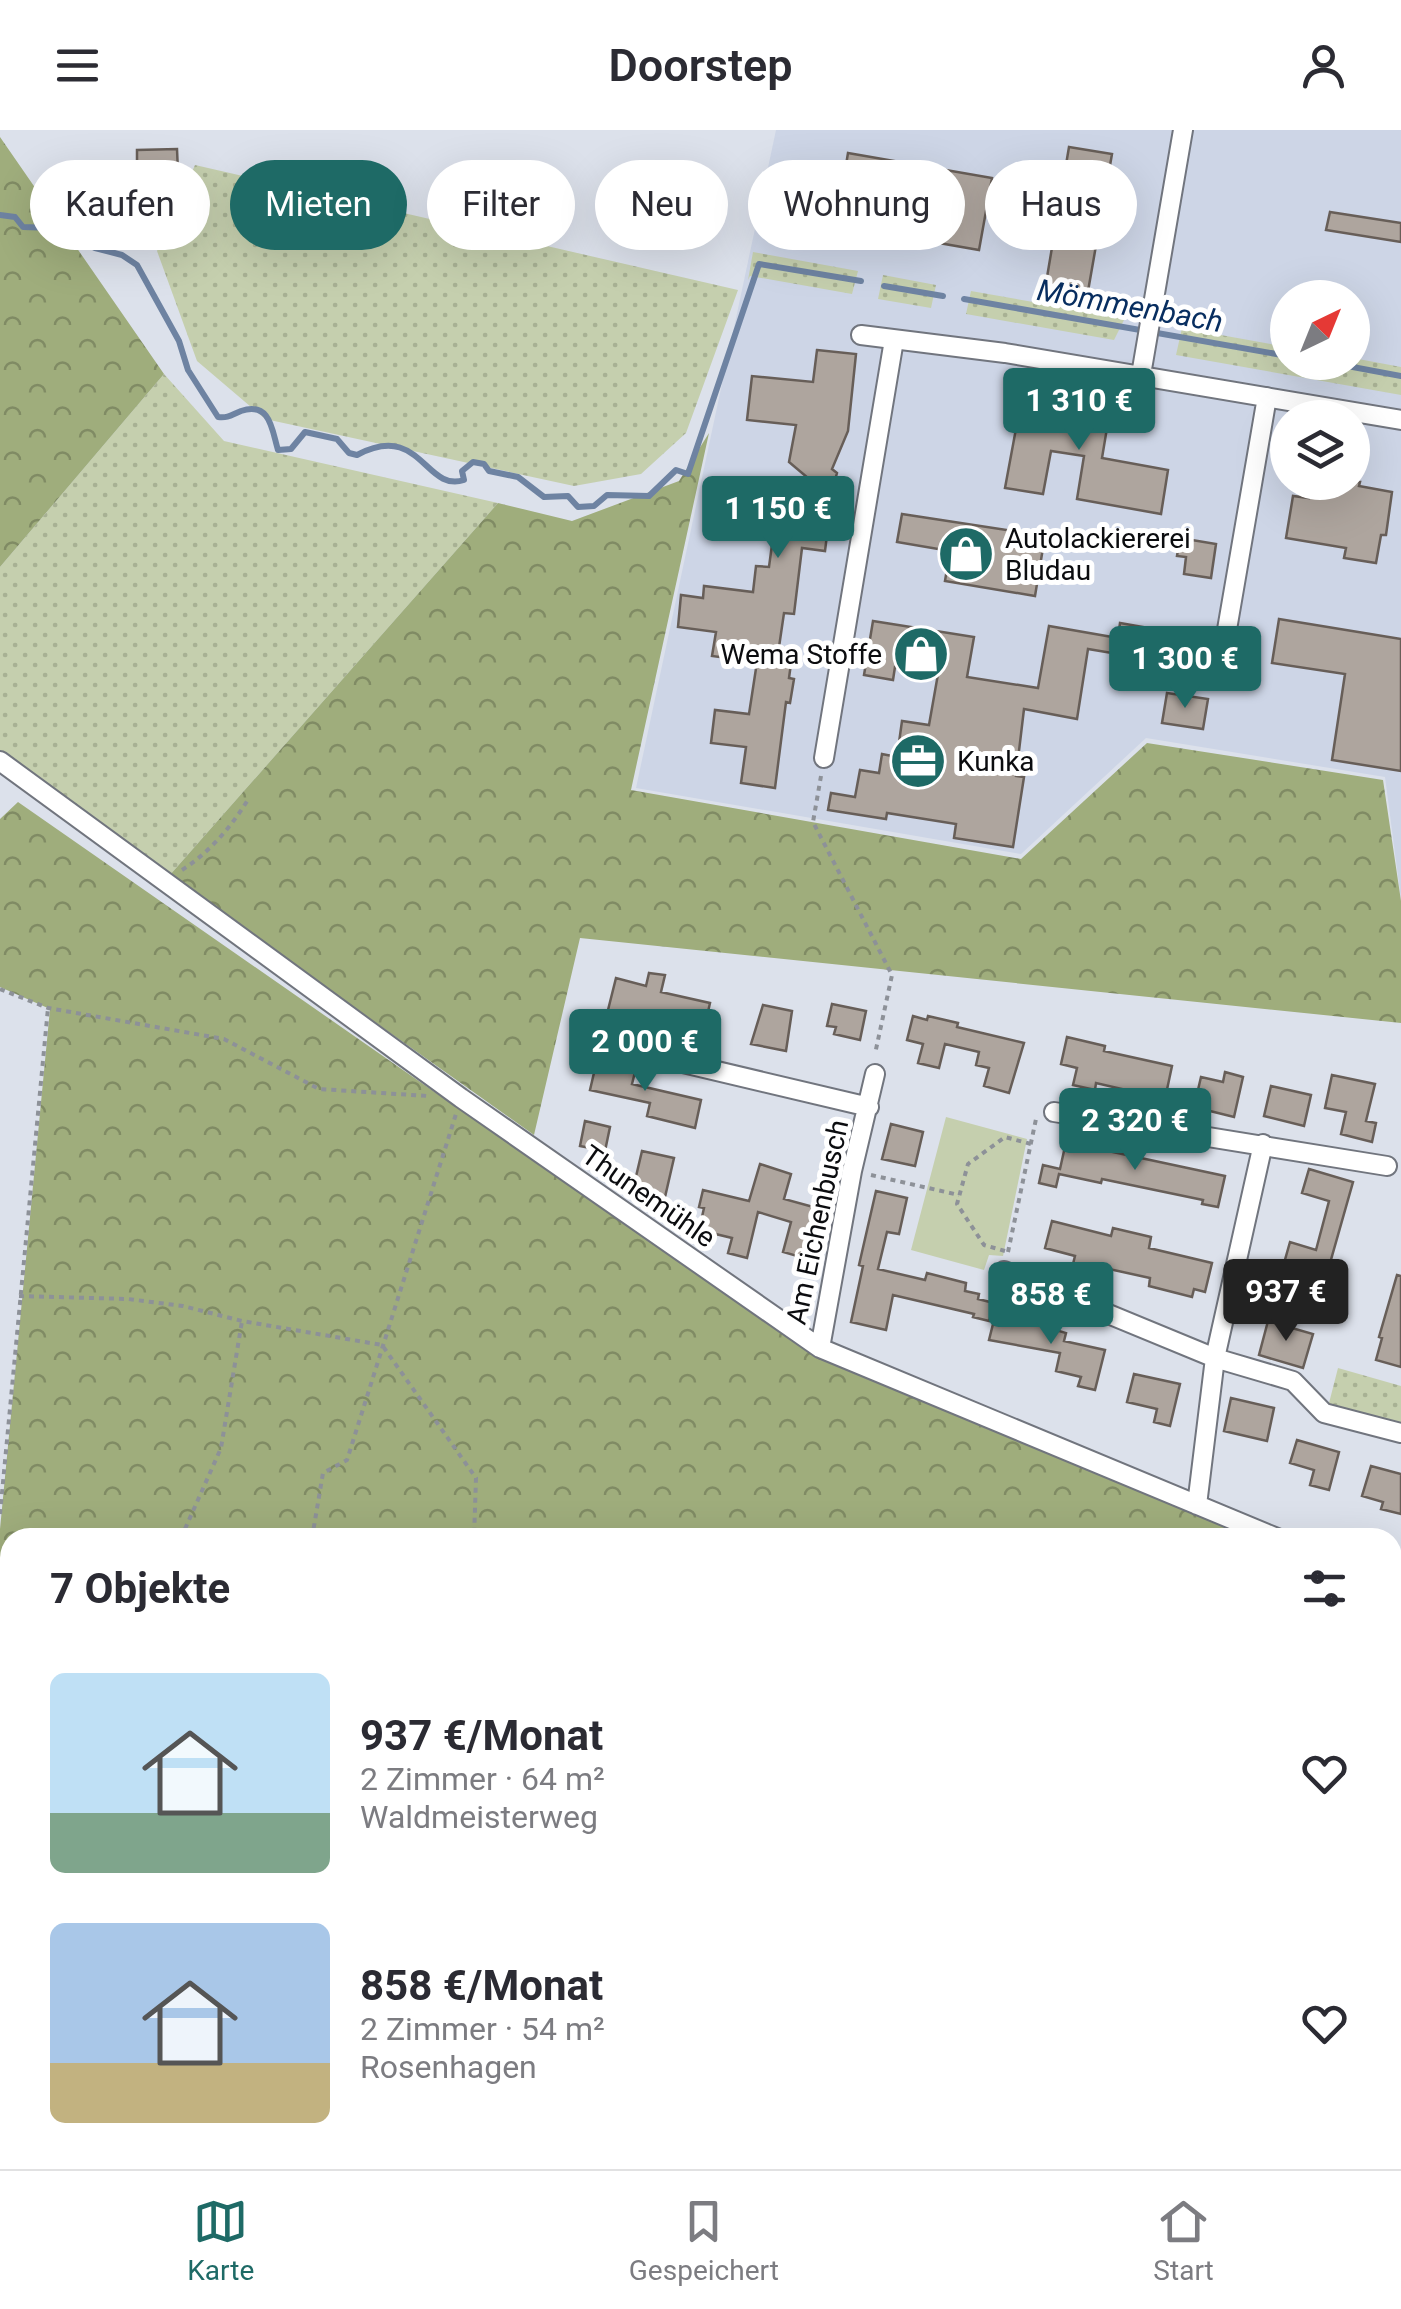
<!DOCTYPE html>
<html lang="de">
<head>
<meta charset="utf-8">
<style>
	:root { --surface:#fff; --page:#f2f2f3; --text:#2b2b33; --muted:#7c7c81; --line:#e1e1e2; --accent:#1e6a66 }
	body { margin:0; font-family:Roboto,sans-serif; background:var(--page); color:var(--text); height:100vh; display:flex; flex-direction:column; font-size:38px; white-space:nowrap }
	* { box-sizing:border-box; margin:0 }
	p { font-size:32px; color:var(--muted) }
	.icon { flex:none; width:55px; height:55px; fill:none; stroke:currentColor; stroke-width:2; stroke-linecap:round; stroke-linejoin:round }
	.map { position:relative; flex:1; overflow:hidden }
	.side { position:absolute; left:0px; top:1398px; width:1402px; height:642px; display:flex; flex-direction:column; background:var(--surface); border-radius:30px 30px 0 0; box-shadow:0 10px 40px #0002 }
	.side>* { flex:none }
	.hud { position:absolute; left:30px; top:30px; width:1342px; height:90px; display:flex; gap:20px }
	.needle { width:65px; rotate:43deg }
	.fabs { position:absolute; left:1270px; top:150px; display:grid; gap:20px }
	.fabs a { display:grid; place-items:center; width:100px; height:100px; border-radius:50%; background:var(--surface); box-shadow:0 10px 40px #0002; font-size:50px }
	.price { position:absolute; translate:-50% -85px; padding:0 22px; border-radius:10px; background:var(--accent); color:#fff; font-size:32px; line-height:65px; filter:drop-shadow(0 2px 5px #0008) }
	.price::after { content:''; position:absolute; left:50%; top:60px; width:30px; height:22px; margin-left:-15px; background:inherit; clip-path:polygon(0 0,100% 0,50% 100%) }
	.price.active { background:#222; color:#fff }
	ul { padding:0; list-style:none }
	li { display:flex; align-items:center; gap:30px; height:250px; padding:0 50px }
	li span { display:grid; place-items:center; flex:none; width:280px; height:200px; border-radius:15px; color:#555 }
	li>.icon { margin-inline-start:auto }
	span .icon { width:120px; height:120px; fill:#fffc; stroke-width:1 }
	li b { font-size:42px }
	h2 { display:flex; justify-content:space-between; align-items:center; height:120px; padding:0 50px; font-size:42px }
	.tag { padding:0 35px; border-radius:45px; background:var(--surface); box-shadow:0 10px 40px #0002; font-size:35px; line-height:90px }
	.tag.active { background:var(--accent); color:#fff }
	header { display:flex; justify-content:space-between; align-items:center; height:130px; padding:0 50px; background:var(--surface); font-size:45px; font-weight:600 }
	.tabs { display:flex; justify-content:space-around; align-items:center; height:140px; border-top:2px solid var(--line); background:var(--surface); font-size:28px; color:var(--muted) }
	.tabs a { display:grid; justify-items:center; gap:5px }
	.tabs .active { color:var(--accent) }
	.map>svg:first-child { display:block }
</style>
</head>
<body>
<header><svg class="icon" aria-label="menu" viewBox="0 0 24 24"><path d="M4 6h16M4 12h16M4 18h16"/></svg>Doorstep<svg class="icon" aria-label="person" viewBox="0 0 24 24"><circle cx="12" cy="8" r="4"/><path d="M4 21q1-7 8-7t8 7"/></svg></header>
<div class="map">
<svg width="1401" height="2039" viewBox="0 0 1401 2039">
	<defs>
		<pattern id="grass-dots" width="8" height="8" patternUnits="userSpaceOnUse" patternTransform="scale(2.5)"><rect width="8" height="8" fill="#c5cfae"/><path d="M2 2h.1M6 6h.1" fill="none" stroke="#a8b194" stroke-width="1.8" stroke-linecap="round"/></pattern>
		<pattern id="forest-crowns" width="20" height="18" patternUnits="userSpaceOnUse" patternTransform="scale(2.5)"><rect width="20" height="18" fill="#9fad7c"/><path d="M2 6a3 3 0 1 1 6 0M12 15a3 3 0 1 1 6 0" fill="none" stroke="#808b64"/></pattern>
		<pattern id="water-ripples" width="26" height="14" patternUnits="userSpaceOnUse" patternTransform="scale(2.5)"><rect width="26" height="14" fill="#99b6e1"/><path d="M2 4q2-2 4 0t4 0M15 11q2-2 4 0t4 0" fill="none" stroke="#829bc0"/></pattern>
	</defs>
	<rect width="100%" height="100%" fill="#dce1eb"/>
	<path fill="#cdd5e6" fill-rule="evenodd" d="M776,0H1401V769L1385,647L1146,608L1021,724L636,658ZM1288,168H1352V232H1288ZM1288,288H1352V352H1288Z"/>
	<path fill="url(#grass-dots)" d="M195,35L738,160L686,303L641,344L574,356L265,289L197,231L157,121Z
		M753,122L858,141L852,164L750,146L748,150Z
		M883,145L936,155L931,178L878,169Z
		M971,161L1125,188L1114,210L966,184Z
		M1182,198L1287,217L1288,232H1352L1353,228L1401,237V265L1176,225Z
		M164,244L224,311L498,373L169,746L0,624V437Z
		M1338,1238L1401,1256V1298L1328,1277Z
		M1401,1797V2039H952L959,2030H1392V1805Z"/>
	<path fill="url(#forest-crowns)" d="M0,7L164,244L0,437Z
		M709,303L631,660L1021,729L1147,613L1383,650L1401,771V893L580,808L534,1005L169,746L498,373L572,391L679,351Z
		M18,672L811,1224L1272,1407L10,1408V1583L0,1577V1399L50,879L0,857V689Z
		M0,1733L10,1738V2030H301L298,2039H0Z
		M522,2030H959L952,2039H538Z"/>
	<path fill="#c5cfae" d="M946,987L1027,1009L1003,1126L989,1125L984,1140L911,1120Z"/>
	<path fill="url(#water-ripples)" stroke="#6e83a2" stroke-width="2.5" d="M1393,1539L1401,1542V1797L1393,1805Z"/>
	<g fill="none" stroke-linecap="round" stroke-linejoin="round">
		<path stroke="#6e83a2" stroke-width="6" d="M0,85L15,87L23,97L53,98L95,118L122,125L137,135L179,211L188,240L218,287C229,288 231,285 241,281C271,271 272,301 278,320L291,319L305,302L337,309L349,323L357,325C421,291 425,363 464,350L462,341L473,332L484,334L489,341L518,347L544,367L568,366L578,377L594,376L607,365L649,366L676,340L688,344L759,134L861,151
			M884,156L943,166
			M964,169L1288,226
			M1326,232L1401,246"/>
		<path stroke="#99b6e1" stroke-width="35" d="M0,1717L10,1721
			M648,2030L666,2039"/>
	</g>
	<path fill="#aea59e" stroke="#675e58" stroke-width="2.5" d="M1069,17L1112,24L1087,167L1045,159Z
		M177,19L178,42H137V20Z
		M848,23L992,48L979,120L836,95Z
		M116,36L131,41L120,71L106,66Z
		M1330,82L1401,93V112L1326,100Z
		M817,220L856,224L848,301L832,339L837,343L824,388L829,389L825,421L802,418L794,484L784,483L779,517L793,519L789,548L794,549L790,573L786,572L775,658L741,653L746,617L711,613L715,580L749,584L757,532L712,526L716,502L678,497L681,465L703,468L704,456L753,462L756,436L769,437L774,400L790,403L793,384L800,385L808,348L789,332L796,295L747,290L752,246L813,252Z
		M1023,261L1087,273L1088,264L1112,268L1102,328L1168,340L1161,384L1077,369L1084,326L1051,321L1043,364L1005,358Z
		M1312,352H1360L1359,356L1392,362L1386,405H1381L1376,433L1344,428L1346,418L1286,408L1293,366L1309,368Z
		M902,384L1045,406L1035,466L945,451L950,421L897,412Z
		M1180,408L1216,414L1211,448L1184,444L1186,427L1177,426Z
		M1279,489L1401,509V641L1332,630L1345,544L1272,533Z
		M873,491L974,507L967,547L1038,558L1049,496L1118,508L1120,493L1143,497L1141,512L1167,517L1164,537L1172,539L1169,555L1121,546L1124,525L1088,519L1077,589L1024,579L1016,646L1024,647L1013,717L954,708L956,694L887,683L886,689L828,680L831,663L855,667L860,640L879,643L882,624L897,627L902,591L929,595L938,544L895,537L893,550L864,545Z
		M1167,563L1208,569L1203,599L1162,593Z
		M649,843L665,845L661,862L710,873L703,904L673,897L674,892L669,888L634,881L628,884L608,880L616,848L646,856Z
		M832,874L866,881L860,910L834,904L836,897L827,896Z
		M763,875L792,881L786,921L751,914Z
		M913,886L927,890L928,886L958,893L957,897L1024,913L1009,963L984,956L989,938L976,935L979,922L945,914L939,938L918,933L923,914L907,910Z
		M1067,907L1105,916L1104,921L1172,936L1165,969L1096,953L1095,960L1073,955L1077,938L1061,934Z
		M597,930L636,938L632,954L701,970L695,998L647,986L650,973L590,960Z
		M1225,942L1243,947L1234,987L1194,977L1201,947L1223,952Z
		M1332,945L1375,954L1366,991L1376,993L1372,1012L1341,1004L1346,982L1325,978Z
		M1271,956L1311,965L1304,996L1264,986Z
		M585,991L610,997L605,1021L580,1016Z
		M891,994L923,1002L915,1036L882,1029Z
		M1066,1012L1225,1046L1218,1077L1202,1074L1203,1070L1102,1049L1101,1053L1059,1044L1056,1057L1039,1053L1043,1035L1060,1039Z
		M642,1021L674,1028L665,1067L659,1066L651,1071L634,1055Z
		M760,1034L791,1044L784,1069L824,1080L811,1130L783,1122L791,1092L758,1082L747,1128L728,1123L732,1108L699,1100L704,1078L699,1077L703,1060L749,1071Z
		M1309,1039L1353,1052L1319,1172L1278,1160L1272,1184L1252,1179L1259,1153L1277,1158L1290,1112L1316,1120L1329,1071L1302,1063Z
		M876,1061L907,1068L899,1104L887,1102L878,1139L925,1150L927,1143L966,1153L965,1161L979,1164L978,1169L994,1173L989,1191L973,1187L974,1184L893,1165L886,1200L851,1192L863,1136L859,1135Z
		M1052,1091L1111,1106L1113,1098L1151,1107L1149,1118L1212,1133L1205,1162L1194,1159L1192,1167L1149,1156L1150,1148L1100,1137L1098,1148L1071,1142L1075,1126L1045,1118Z
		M1397,1145L1401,1146V1237L1376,1230L1382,1208L1379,1207Z
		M996,1182L1066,1203L1064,1211L1105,1220L1095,1260L1078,1256L1081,1247L1056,1241L1060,1223L989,1210Z
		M1268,1191L1313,1204L1303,1238L1259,1225Z
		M1134,1244L1180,1254L1170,1296L1154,1292L1157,1279L1127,1272Z
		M1231,1268L1274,1278L1267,1311L1224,1301Z
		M1297,1310L1339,1322L1329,1360L1310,1355L1314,1340L1290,1333Z
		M1371,1336L1401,1344V1384L1381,1379L1383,1372L1362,1366Z"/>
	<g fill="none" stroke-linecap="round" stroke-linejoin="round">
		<g stroke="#71757e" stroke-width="22">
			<path id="street" d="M861,205L1005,223L1401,290
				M1141,245L1183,0
				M1219,546L1267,267
				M824,628L894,210
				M0,631L461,968L820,1218L1277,1408
				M645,924L869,977
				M1054,982L1387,1036
				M1004,1141L1215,1228L1293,1251L1324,1283L1401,1303
				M820,1218L852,1041L875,944
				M1197,1375L1215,1228L1263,1014
				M1392,1454L1401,1458"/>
		</g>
		<path stroke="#8d9198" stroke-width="4" stroke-dasharray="5 5" stroke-linecap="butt" d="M821,646L813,692L892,845L875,924
			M182,740C210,722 232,696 249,668
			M0,859L48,878L224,909L319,959L428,966
			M871,1045L959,1065
			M1005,1121L984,1115L957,1074L968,1034L1005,1007L1031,1014
			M1008,1122L1036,989
			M19,1166L128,1169L183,1176L242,1191L382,1215L476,1348L474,1408
			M0,1384L48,878
			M181,1408L221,1318L242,1191
			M312,1408L323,1343L347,1330L456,984
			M1392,1505L1401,1508
			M0,1571L10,1573
			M1392,1881L1395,1867L1401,1858
			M577,2030L579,2039
			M834,2030L835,2039"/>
		<use href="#street" stroke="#fff" stroke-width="18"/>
	</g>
	<defs>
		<g id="shop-disc" transform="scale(2.875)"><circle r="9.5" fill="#1e6a66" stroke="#fff"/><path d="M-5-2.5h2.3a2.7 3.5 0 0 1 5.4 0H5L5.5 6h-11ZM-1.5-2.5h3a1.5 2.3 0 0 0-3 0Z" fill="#fff"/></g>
		<g id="office-disc" transform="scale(2.875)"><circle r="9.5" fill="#1e6a66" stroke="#fff"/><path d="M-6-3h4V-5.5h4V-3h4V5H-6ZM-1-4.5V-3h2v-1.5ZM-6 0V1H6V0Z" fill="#fff"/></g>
	</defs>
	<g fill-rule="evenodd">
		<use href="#shop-disc" x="966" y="424"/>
		<use href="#shop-disc" x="921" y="524"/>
		<use href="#office-disc" x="918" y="631"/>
	</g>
	<g text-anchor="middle" stroke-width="10" stroke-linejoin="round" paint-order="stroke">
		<g font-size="28" fill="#0b0c0f" stroke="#fff" text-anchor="start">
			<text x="1005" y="418">Autolackiererei<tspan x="1005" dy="32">Bludau</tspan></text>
			<text x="882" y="534" text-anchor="end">Wema Stoffe</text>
			<text x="957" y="641">Kunka</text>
		</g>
		<g font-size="28" fill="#0b0c0f" stroke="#fff">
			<text transform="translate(649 1066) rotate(35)" y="10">Thunemühle</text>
			<text transform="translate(817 1092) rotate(-78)" y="10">Am Eichenbusch</text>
		</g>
		<g font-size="30" font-style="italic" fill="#082e60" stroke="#fff">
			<text transform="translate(1130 176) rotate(10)" y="10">Mömmenbach</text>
		</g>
	</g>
</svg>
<div class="fabs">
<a><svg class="needle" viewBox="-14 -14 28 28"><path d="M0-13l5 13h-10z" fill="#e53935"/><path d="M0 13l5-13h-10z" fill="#7c7c81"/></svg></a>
<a><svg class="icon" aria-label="layers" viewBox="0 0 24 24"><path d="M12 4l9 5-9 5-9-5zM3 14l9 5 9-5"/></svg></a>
</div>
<b class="price" style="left:1079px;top:323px">1 310 €</b>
<b class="price" style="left:778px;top:431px">1 150 €</b>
<b class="price" style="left:1185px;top:581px">1 300 €</b>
<b class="price" style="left:645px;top:964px">2 000 €</b>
<b class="price" style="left:1135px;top:1043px">2 320 €</b>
<b class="price active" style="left:1286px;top:1214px">937 €</b>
<b class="price" style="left:1051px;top:1217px">858 €</b>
<div class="hud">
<a class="tag">Kaufen</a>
<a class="tag active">Mieten</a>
<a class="tag">Filter</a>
<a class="tag">Neu</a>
<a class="tag">Wohnung</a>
<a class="tag">Haus</a>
</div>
<section class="side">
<h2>7 Objekte<svg class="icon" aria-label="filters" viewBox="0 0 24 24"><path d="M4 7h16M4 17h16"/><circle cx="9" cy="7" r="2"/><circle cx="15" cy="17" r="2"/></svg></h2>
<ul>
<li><span style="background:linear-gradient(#bfe0f5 70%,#7fa58c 0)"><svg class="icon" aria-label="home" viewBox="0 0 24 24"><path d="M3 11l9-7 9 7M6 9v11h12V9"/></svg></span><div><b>937 €/Monat</b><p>2 Zimmer · 64 m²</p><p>Waldmeisterweg</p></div><svg class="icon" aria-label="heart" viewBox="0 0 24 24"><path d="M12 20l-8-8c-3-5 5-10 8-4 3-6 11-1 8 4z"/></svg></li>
<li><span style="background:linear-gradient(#a9c7e8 70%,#c2b280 0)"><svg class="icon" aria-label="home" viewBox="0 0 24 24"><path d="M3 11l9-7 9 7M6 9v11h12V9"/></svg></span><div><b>858 €/Monat</b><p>2 Zimmer · 54 m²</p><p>Rosenhagen</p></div><svg class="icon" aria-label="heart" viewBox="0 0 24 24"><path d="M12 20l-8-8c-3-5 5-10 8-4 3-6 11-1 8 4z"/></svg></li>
</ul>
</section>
</div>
<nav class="tabs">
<a class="active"><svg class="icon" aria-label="map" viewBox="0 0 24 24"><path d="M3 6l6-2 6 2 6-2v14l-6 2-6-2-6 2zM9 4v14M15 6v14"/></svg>Karte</a>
<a><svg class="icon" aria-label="saved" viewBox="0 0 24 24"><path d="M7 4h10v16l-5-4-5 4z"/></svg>Gespeichert</a>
<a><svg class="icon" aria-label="home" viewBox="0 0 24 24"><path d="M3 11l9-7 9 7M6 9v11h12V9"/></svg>Start</a>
</nav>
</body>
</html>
